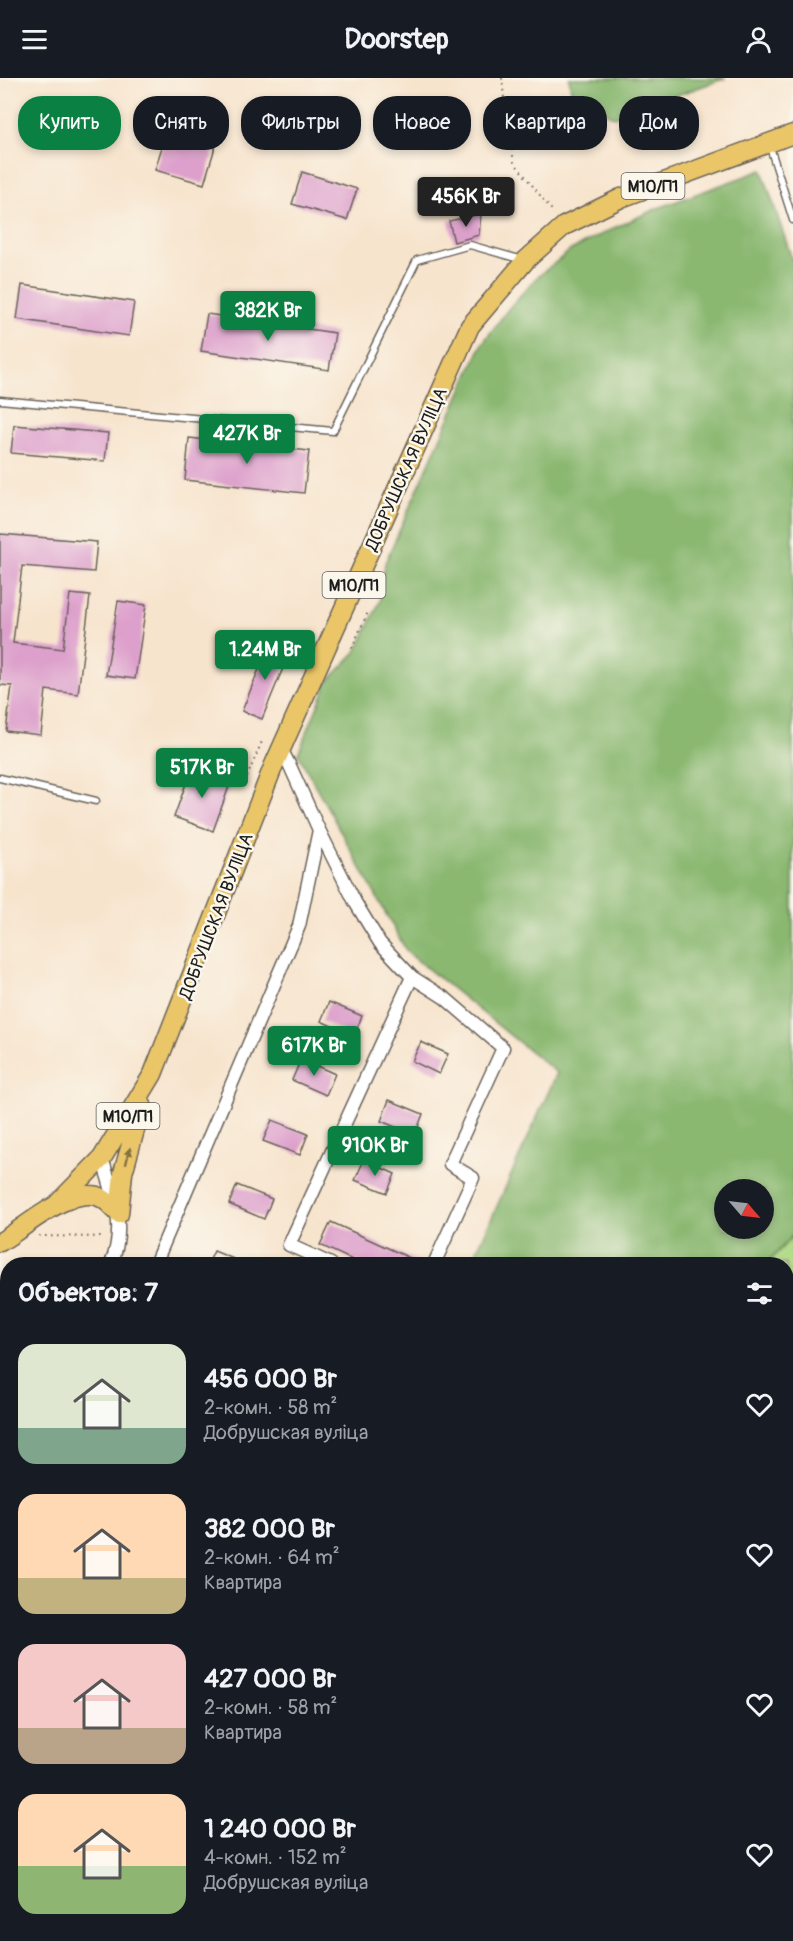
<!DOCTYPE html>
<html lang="ru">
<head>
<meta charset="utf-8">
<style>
	:root { --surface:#171b24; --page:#242831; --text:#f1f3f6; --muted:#9ea1a6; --accent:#0b8043 }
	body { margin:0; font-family:Pangolin,sans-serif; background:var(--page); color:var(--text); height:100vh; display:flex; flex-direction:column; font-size:22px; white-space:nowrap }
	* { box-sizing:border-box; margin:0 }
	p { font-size:20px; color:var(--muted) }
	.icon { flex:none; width:33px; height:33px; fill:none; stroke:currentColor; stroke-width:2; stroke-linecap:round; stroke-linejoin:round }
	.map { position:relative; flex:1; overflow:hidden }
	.details { position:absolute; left:0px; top:1179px; width:794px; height:684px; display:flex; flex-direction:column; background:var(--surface); border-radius:24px 24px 0 0; box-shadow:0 3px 9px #0003 }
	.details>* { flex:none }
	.guide { position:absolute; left:18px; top:18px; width:758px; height:54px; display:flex; gap:12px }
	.needle { width:39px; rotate:118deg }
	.controls { position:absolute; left:714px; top:1101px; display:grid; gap:12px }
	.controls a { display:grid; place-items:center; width:60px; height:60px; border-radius:50%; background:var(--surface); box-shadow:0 3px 9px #0003; font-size:30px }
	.price { position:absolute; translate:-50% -51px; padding:0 14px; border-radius:6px; background:var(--accent); color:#fff; font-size:20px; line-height:39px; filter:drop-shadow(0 2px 3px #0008) }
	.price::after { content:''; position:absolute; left:50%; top:36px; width:18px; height:14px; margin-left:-9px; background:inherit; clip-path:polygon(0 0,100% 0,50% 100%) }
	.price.current { background:#222; color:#fff }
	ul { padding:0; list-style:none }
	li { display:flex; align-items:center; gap:18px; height:150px; padding:0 18px }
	li span { display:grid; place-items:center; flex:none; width:168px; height:120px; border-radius:18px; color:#555 }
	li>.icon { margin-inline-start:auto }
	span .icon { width:72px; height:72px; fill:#fffc; stroke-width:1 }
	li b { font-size:26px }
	h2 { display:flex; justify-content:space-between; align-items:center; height:72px; padding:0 18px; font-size:26px }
	.tag { padding:0 21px; border-radius:24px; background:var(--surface); box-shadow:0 3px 9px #0003; font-size:21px; line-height:54px }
	.tag.current { background:var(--accent); color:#fff }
	header { display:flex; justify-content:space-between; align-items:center; height:78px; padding:0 18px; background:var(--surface); font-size:27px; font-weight:700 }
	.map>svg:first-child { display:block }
</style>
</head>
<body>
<header><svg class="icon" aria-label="menu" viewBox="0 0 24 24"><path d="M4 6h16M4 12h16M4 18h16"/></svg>Doorstep<svg class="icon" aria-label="person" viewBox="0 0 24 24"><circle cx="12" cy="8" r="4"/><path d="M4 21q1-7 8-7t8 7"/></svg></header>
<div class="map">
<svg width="793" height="1863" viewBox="0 0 793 1863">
	<rect width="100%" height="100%" fill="#fbf7ec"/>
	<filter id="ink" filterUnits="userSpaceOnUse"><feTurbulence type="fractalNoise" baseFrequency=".0167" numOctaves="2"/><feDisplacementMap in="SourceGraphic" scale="12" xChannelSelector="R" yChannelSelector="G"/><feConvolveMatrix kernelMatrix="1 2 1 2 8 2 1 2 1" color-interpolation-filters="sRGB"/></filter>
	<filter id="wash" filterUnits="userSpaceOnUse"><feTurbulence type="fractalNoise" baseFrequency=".008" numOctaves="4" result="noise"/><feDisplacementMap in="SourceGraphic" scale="24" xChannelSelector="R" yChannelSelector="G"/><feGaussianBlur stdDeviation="1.35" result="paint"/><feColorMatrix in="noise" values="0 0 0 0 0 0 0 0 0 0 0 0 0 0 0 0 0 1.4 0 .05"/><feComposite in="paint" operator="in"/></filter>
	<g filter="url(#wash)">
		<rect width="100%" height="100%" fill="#f7e4cd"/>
		<path fill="#aed883" stroke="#657a50" stroke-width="1.5" d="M793,1157V1863H307L310,1856H786V1186H767Z"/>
		<path fill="#8ab871" stroke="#536a46" stroke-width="1.5" fill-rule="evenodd" d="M569,0H726L614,39L571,13Z
			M762,92L793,184V1157L767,1186H471L557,995L407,874L298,676L328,603L356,574L380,523L385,485L482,266L509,230L535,201L571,172L614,150L658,130ZM724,1112H764V1150H724Z
			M89,1856H310L307,1863H86Z"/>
		<g id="blocks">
			<path fill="#dda0cc" d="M173,32L222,46L204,106L155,92Z
				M302,94L357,111L347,142L292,126Z
				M481,136L479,157L454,164L449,143Z
				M22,207L134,224L129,258L17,241Z
				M207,236L335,255L329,292L201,273Z
				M14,347L108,355L105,383L11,375Z
				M189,360L309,373L304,415L185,402Z
				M0,456L97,464L94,494L22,488L13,565L63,571L70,516L90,518L78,616L46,612L41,657L6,653L12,608L0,607Z
				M118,523L146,527L135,601L106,597Z
				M261,567L288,578L262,641L242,633L261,586L255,583Z
				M192,689L231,703L213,753L174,739Z
				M329,924L362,938L354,958L321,943Z
				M421,964L448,976L439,996L412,983Z
				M301,981L335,996L326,1017L292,1002Z
				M389,1022L423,1036L415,1057L381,1043Z
				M272,1042L308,1056L300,1077L263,1063Z
				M364,1082L395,1096L387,1115L355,1102Z
				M237,1107L272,1121L264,1141L229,1126Z
				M331,1144L423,1186H361L320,1167Z
				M214,1173L246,1186H208Z"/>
		</g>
	</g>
	<g filter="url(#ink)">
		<use href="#blocks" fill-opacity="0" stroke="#69625a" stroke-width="1.5"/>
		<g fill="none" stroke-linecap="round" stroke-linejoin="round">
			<g stroke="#69625a" stroke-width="9">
				<path id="lane" d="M769,66L793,142
					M0,322L333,353L417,182L470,167L523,182
					M0,700L96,723
					M0,1628L8,1631"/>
			</g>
			<g stroke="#69625a" stroke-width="15">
				<path id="street" d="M281,671L290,688L319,752L355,824L380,865L412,899L445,920L503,970L450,1086L473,1100L434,1186
					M102,1080C113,1117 127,1148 111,1186
					M155,1186L299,848L319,752
					M331,1186L289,1167L412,899
					M0,1426L8,1410"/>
			</g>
			<g stroke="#69625a" stroke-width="21">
				<path id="primary" d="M55,1128L102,1080L153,996L273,689L470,248L526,182L564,148L621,120L793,56
					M119,1136L123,1095L142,1027
					M0,1164C25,1150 67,1110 97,1118C106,1121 113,1129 119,1136"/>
			</g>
			<path stroke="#69625a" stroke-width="2" stroke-dasharray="1.5 4.5" stroke-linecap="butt" d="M502,0L505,30L514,84L554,135
				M352,570L368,534
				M247,699L263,661
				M39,1158L105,1159
				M786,1817L793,1808
				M751,1863L757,1856"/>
			<use href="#lane" stroke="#fff" stroke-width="6"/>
			<use href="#street" stroke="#fff" stroke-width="12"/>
			<use href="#primary" stroke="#eac669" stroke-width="18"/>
		</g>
		<defs><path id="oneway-solid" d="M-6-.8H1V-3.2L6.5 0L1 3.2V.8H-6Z" transform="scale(1.5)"/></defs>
		<use fill="#837142" href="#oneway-solid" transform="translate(128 1078) rotate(-76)"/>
	</g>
	<g text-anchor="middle" stroke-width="5" stroke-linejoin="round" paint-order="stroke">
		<g fill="#fbf7ec" stroke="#5f5e5a" stroke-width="1.5">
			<rect x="621.5" y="95" width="63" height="26" rx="4.5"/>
			<rect x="322.5" y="494" width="63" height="26" rx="4.5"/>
			<rect x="96.5" y="1025" width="63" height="26" rx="4.5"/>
		</g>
		<g font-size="16" font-weight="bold" fill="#1c1c1c">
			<text x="653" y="114">М10/П1</text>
			<text x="354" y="513">М10/П1</text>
			<text x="128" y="1044">М10/П1</text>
		</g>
		<g font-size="18" fill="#1c1c1c" stroke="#fbf7ec">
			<text transform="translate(406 391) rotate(-66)" y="6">ДОБРУШСКАЯ ВУЛІЦА</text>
			<text transform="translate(216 838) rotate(-69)" y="6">ДОБРУШСКАЯ ВУЛІЦА</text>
		</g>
	</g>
</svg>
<div class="controls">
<a><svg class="needle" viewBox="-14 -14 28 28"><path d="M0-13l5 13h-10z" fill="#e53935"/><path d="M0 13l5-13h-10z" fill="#9ea1a6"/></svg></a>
</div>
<b class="price current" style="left:466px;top:150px">456K Br</b>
<b class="price" style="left:268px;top:264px">382K Br</b>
<b class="price" style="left:247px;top:387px">427K Br</b>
<b class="price" style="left:265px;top:603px">1.24M Br</b>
<b class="price" style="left:202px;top:721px">517K Br</b>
<b class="price" style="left:314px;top:999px">617K Br</b>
<b class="price" style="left:375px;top:1099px">910K Br</b>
<div class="guide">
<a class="tag current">Купить</a>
<a class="tag">Снять</a>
<a class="tag">Фильтры</a>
<a class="tag">Новое</a>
<a class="tag">Квартира</a>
<a class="tag">Дом</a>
</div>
<section class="details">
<h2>Объектов: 7<svg class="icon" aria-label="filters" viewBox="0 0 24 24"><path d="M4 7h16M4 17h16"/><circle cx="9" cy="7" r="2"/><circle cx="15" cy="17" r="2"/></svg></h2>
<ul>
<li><span style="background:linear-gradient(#dfe7d0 70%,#7fa58c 0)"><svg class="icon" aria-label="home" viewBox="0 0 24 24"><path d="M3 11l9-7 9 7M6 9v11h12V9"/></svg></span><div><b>456 000 Br</b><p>2-комн. · 58 m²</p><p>Добрушская вуліца</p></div><svg class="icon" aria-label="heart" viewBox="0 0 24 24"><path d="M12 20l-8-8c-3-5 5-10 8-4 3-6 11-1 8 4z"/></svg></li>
<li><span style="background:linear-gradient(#ffd9b3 70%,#c2b280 0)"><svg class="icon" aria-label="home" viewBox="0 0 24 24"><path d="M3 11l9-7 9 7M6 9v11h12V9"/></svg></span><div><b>382 000 Br</b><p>2-комн. · 64 m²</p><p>Квартира</p></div><svg class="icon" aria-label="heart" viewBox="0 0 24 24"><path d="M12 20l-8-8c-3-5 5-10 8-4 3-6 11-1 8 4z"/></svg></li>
<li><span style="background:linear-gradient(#f6c9c9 70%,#b9a48a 0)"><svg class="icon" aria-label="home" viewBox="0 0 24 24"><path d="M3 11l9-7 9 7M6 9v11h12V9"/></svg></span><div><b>427 000 Br</b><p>2-комн. · 58 m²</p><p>Квартира</p></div><svg class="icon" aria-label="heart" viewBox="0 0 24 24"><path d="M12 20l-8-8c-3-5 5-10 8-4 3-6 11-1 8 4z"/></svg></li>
<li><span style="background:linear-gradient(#ffd9b3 60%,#8fb573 0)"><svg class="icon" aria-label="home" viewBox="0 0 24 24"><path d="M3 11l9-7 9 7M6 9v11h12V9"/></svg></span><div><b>1 240 000 Br</b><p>4-комн. · 152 m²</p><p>Добрушская вуліца</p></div><svg class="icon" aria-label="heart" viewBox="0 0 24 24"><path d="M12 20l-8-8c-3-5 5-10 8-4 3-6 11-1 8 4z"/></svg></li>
</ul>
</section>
</div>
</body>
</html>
